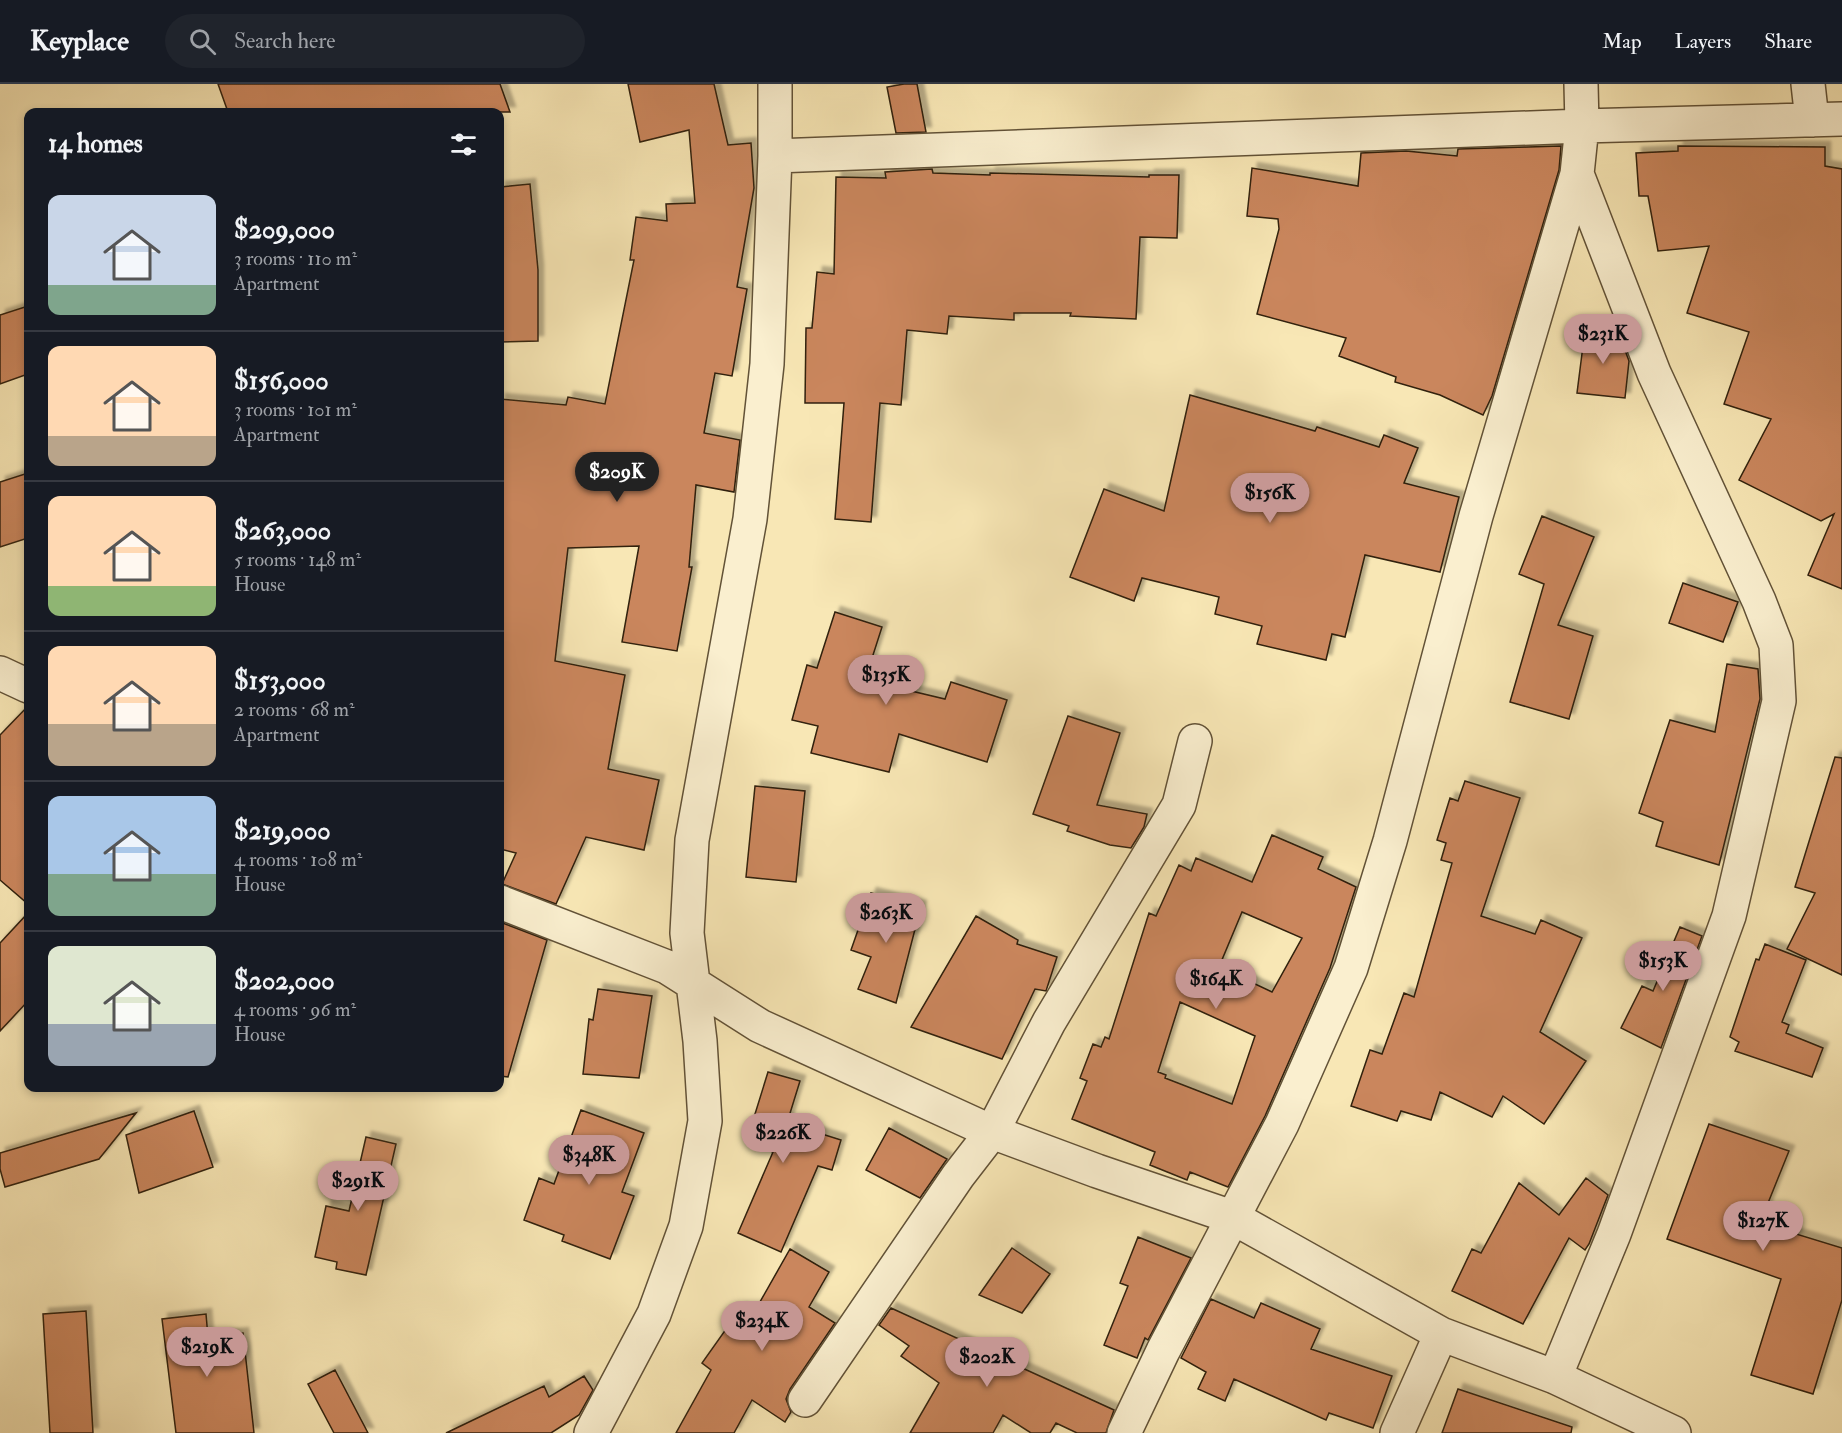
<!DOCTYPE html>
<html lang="en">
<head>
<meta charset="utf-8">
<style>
	:root { --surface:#171b24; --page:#20242c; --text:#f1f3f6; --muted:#9ea1a6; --line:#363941; --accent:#c59692 }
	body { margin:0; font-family:"IM FELL Double Pica",serif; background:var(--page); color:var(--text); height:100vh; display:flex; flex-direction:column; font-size:22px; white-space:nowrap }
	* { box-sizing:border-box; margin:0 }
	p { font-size:20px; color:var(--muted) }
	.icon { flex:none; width:33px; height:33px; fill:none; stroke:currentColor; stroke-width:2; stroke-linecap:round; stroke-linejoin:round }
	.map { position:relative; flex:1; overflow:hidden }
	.side { position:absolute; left:24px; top:24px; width:480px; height:984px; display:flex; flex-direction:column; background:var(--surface); border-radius:12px; box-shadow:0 3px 9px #0003 }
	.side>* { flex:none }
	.price { position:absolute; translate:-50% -51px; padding:0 14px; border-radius:21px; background:var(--accent); color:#111; font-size:20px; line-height:39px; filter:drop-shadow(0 2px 3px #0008) }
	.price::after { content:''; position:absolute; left:50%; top:36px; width:18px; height:14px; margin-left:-9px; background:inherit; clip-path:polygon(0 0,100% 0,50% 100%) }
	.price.active { background:#222; color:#fff }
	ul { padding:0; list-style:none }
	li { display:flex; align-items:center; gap:18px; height:150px; padding:0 24px }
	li+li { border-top:2px solid var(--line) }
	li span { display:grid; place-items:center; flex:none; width:168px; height:120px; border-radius:12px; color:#555 }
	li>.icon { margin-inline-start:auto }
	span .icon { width:72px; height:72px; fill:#fffc; stroke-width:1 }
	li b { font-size:26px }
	h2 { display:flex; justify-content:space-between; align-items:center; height:72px; padding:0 24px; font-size:26px }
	header { display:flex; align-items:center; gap:36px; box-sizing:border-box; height:84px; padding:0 30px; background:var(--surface); border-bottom:2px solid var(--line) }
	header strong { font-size:28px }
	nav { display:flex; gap:33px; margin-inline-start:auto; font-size:21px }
	.search { width:420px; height:54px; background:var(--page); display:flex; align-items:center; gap:15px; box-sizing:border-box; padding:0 21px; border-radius:33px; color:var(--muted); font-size:22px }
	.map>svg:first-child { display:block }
</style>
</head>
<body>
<header>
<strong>Keyplace</strong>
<div class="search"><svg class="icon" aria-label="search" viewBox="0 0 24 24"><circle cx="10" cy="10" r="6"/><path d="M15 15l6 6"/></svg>Search here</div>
<nav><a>Map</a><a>Layers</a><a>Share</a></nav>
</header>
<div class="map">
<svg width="1842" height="1349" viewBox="0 0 1842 1349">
	<defs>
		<filter id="shadow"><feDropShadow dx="5.5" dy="-5.5" stdDeviation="1.5" flood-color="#0004"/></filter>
	</defs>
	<rect width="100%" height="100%" fill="#f8e7b5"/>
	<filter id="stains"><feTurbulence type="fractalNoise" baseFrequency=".00333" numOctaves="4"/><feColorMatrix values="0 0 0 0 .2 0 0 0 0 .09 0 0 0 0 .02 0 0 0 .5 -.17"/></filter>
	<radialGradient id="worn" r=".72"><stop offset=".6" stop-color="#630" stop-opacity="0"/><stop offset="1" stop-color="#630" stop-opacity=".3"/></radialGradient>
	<path fill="#ca865d" stroke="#30200d" stroke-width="1.5" fill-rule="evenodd" filter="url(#shadow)" d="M218,0H500L510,28H228Z
		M628,0H714L728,61L751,59L754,104L737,203L747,205L732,292L715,289L704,349L740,356L734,408L696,401L689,483H692L677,567L622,558L639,462L568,464L555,577L625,591L608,685L659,696L644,766L586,753L556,820L502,800L516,769L500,765V315L566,321L568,313L605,320L634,176H630L636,133L667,137L666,120L695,119L689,46L640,58Z
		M904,0H917L926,48L896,49L887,3Z
		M1561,62L1559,86L1492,312L1483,331L1440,311L1395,298L1396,293L1339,272L1346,254L1257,230L1279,145L1278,135L1247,132L1252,84L1358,102L1361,69L1406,67L1457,72L1458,65Z
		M1678,62L1825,63V82L1842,85V505L1808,491L1834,430L1821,437L1739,396L1771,335L1724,320L1749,248L1687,229L1709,162L1658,167L1648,112H1639L1636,69L1678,67Z
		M932,85L933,89L990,91V89L1149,93V91H1179L1177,154L1140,153L1136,235L1070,232L1071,229H1014V236L949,232L947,250L907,246L901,321L880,319L871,438L835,435L844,319H805L806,244H812L817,188L834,190L836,93L886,94L885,88Z
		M530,100L538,186V257L500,258V103Z
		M28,222V290L0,300V231Z
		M1585,246L1619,250L1629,277L1625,314L1577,309Z
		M1190,311L1315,347L1317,343L1379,363L1384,351L1418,364L1404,399L1459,413L1440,488L1365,471L1345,553L1332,550L1326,576L1257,560L1262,542L1215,530L1219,513L1142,494L1134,517L1070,493L1104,405L1164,427Z
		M28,389V454L0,463V398Z
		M1542,432L1594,453L1558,541L1593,552L1569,635L1510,618L1544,500L1519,490Z
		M1683,499L1738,518L1723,558L1669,539Z
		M835,528L882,543L865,596L945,615L951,598L1007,616L987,678L899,650L889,688L811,669L818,642L792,636L807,581L817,584Z
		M1727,580L1758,585L1760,615L1719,781L1656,762L1663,738L1639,729L1670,636L1715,648Z
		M28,622V820L0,796V651Z
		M1068,632L1120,649L1097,721L1147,730L1144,743L1131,764L1110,761L1067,747L1069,742L1033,730Z
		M1835,673L1842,674V891L1787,865L1815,809L1795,803Z
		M1465,697L1520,714L1481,832L1535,850L1541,836L1582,854L1540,948L1586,977L1544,1040L1503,1012L1492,1033L1440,1008L1431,1036L1401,1027L1397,1037L1351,1022L1370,966L1382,970L1404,909L1414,913L1452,779L1441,776L1446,759L1437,756L1450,714L1458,717Z
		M755,702L805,707L796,798L746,793Z
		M1272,751L1323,773L1318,785L1356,803L1330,884L1265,1032L1228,1103L1190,1088L1187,1096L1150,1081L1155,1068L1072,1035L1087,997L1080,994L1093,960L1101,963L1105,953L1109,955L1149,829L1156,832L1179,781L1191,787L1196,774L1252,798ZM1242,828L1302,854L1272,908L1219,883ZM1180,918L1255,952L1232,1020L1165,994L1166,991L1158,988Z
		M871,809L921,822L896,919L858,905L871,873L851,866Z
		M28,829V917L0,947V859Z
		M976,832L1018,856L1017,860L1057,873L1046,907L1035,905L1002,975L911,943Z
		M500,838L547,856L508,993L500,992Z
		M1680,843L1702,852L1661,964L1621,944L1642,902L1653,907Z
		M1765,860L1806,876L1782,938L1789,941L1786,949L1823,964L1812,993L1735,967L1739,958L1730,953L1756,875L1759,876Z
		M598,905L652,912L639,994L583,990L589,935L593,936Z
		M768,988L800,997L787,1039L841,1056L832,1086L818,1082L781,1168L738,1149L773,1068L746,1059Z
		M581,1026L644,1049L622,1108L634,1112L610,1175L562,1157L564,1151L524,1136L539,1094L554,1100Z
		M194,1027L213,1083L139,1109L126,1051Z
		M136,1029L99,1075L5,1103L0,1085V1069Z
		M1709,1040L1789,1067L1760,1139L1842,1164V1216L1813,1310L1751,1291L1781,1195L1667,1155Z
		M889,1044L947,1075L920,1114L866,1086Z
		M366,1053L396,1060L366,1191L336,1185L337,1178L315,1173L326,1122L349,1127Z
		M1586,1094L1608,1111L1589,1160L1585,1166L1569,1154L1523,1240L1452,1207L1472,1165L1481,1169L1519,1099L1559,1131Z
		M1138,1153L1191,1174L1148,1256L1145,1254L1137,1274L1104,1261L1128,1202L1120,1199Z
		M1012,1164L1050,1190L1022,1229L979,1211Z
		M790,1165L829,1188L809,1223L835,1239L790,1305L786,1315L791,1328L785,1338L752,1316L734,1349H676L711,1286L702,1279L741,1224L752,1232Z
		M1211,1215L1254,1234L1261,1219L1320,1245L1311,1265L1392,1292L1373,1344L1329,1329L1326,1336L1234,1295L1225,1317L1198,1305L1206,1288L1181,1274Z
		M891,1224L1114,1326L1106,1349H1077L1056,1339L1050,1349H1031L1003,1331L993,1349H910L939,1299L901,1272L909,1262L879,1241Z
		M86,1227L93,1349H50L43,1230Z
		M206,1230L208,1253L243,1249L254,1349H176L162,1235Z
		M335,1286L368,1349H334L308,1300Z
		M584,1292L593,1306L579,1331L551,1349H446L544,1302L549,1313Z
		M1458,1305L1572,1343L1571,1349H1442Z"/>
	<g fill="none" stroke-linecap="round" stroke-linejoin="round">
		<g stroke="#625237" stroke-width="36">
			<path id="minor" d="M1808,0L1812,36
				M775,72L1582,42L1842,35
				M0,589L28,602
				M500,818L667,883L760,942L992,1048L1097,1087L1232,1133L1441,1250L1555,1293L1674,1349
				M1555,1293L1614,1150L1729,832L1779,617L1776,561L1759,517L1654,289L1577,90
				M805,1316L958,1092L992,1048L1049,938L1179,721L1195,657
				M591,1349L654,1230L686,1142L705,1037L700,957L687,849L692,756L750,435L767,280L775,72V0
				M1124,1349L1163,1267L1282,1040L1351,884L1390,757L1476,432L1577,90L1582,42L1581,0
				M1397,1349L1441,1250"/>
		</g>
		<use href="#minor" stroke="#faefcf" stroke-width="33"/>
	</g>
	<rect width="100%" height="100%" filter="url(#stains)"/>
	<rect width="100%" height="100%" fill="url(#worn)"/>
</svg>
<b class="price" style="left:1603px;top:281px">$231K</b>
<b class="price active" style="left:617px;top:419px">$209K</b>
<b class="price" style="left:1270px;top:440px">$156K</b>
<b class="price" style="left:886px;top:622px">$135K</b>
<b class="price" style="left:886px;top:860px">$263K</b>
<b class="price" style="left:1663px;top:908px">$153K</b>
<b class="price" style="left:1216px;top:926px">$164K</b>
<b class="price" style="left:783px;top:1080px">$226K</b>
<b class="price" style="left:589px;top:1102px">$348K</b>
<b class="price" style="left:358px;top:1128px">$291K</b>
<b class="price" style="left:1763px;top:1168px">$127K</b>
<b class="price" style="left:762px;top:1268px">$234K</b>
<b class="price" style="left:207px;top:1294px">$219K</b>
<b class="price" style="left:987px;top:1304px">$202K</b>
<section class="side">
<h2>14 homes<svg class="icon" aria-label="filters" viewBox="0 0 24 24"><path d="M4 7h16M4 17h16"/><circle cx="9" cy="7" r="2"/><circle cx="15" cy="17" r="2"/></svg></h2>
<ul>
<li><span style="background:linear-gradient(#c9d6e8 75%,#7fa58c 0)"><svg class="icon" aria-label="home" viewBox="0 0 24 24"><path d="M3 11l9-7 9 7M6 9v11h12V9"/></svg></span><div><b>$209,000</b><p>3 rooms · 110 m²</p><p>Apartment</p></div></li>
<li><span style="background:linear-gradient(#ffd9b3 75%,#b9a48a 0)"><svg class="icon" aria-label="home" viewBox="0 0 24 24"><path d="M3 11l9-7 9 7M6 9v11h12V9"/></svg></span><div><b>$156,000</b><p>3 rooms · 101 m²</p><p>Apartment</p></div></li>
<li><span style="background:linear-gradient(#ffd9b3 75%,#8fb573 0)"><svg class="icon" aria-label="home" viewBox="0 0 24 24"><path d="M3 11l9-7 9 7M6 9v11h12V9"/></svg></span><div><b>$263,000</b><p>5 rooms · 148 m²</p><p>House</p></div></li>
<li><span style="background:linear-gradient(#ffd9b3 65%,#b9a48a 0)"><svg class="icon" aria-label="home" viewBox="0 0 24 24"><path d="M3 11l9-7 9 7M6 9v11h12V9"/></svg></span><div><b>$153,000</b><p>2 rooms · 68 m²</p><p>Apartment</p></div></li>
<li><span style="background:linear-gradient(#a9c7e8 65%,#7fa58c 0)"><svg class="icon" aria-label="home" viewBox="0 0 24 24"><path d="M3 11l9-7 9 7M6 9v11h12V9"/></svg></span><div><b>$219,000</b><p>4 rooms · 108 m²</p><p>House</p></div></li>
<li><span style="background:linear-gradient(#dfe7d0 65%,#9aa5b1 0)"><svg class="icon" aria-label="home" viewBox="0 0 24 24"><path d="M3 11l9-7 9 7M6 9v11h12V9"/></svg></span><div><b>$202,000</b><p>4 rooms · 96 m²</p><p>House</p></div></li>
</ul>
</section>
</div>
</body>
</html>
